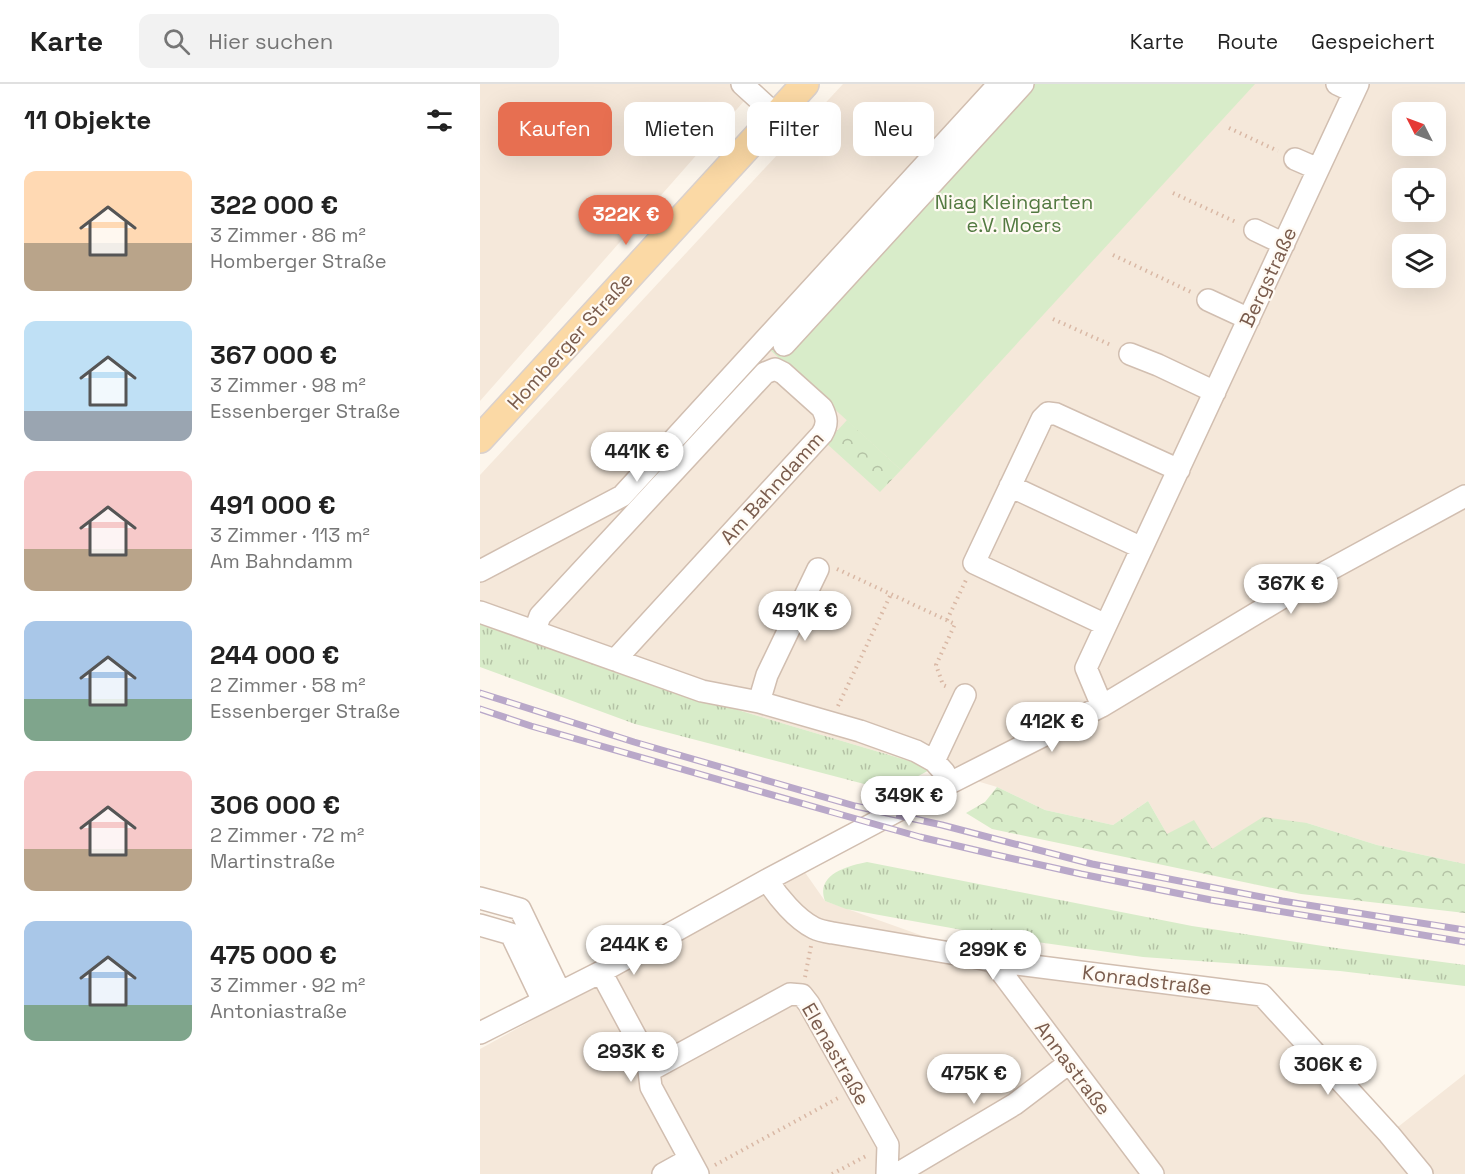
<!DOCTYPE html>
<html lang="de">
<head>
<meta charset="utf-8">
<style>
	:root { --surface:#fff; --page:#f2f2f2; --text:#222; --muted:#767676; --line:#e0e0e0; --accent:#e76f51 }
	body { margin:0; font-family:"Space Grotesk",sans-serif; background:var(--page); color:var(--text); height:100vh; display:flex; flex-direction:column; font-size:22px; white-space:nowrap }
	* { box-sizing:border-box; margin:0 }
	p { font-size:20px; color:var(--muted) }
	.icon { flex:none; width:33px; height:33px; fill:none; stroke:currentColor; stroke-width:2; stroke-linecap:round; stroke-linejoin:round }
	.map { position:relative; flex:1; overflow:hidden }
	.sheet { display:flex; flex-direction:column; background:var(--surface); width:480px }
	.sheet>* { flex:none }
	.banner { position:absolute; left:18px; top:18px; width:570px; height:54px; display:flex; gap:12px }
	.needle { width:39px; rotate:312deg }
	.buttons { position:absolute; left:912px; top:18px; display:grid; gap:12px }
	.buttons a { display:grid; place-items:center; width:54px; height:54px; border-radius:12px; background:var(--surface); box-shadow:0 6px 24px #0002; font-size:30px }
	.price { position:absolute; translate:-50% -51px; padding:0 14px; border-radius:21px; background:#fff; color:#222; font-size:20px; line-height:39px; filter:drop-shadow(0 2px 3px #0008) }
	.price::after { content:''; position:absolute; left:50%; top:36px; width:18px; height:14px; margin-left:-9px; background:inherit; clip-path:polygon(0 0,100% 0,50% 100%) }
	.price.on { background:var(--accent); color:#fff }
	ul { padding:0; list-style:none }
	li { display:flex; align-items:center; gap:18px; height:150px; padding:0 24px }
	li span { display:grid; place-items:center; flex:none; width:168px; height:120px; border-radius:12px; color:#555 }
	li>.icon { margin-inline-start:auto }
	span .icon { width:72px; height:72px; fill:#fffc; stroke-width:1 }
	li b { font-size:26px }
	h2 { display:flex; justify-content:space-between; align-items:center; height:72px; padding:0 24px; font-size:26px }
	.tag { padding:0 21px; border-radius:12px; background:var(--surface); box-shadow:0 6px 24px #0002; font-size:21px; line-height:54px }
	.tag.on { background:var(--accent); color:#fff }
	header { display:flex; align-items:center; gap:36px; box-sizing:border-box; height:84px; padding:0 30px; background:var(--surface); border-bottom:2px solid var(--line) }
	header strong { font-size:28px }
	nav { display:flex; gap:33px; margin-inline-start:auto; font-size:21px }
	.search { width:420px; height:54px; background:var(--page); display:flex; align-items:center; gap:15px; box-sizing:border-box; padding:0 21px; border-radius:12px; color:var(--muted); font-size:22px }
	main { display:flex; flex:1; min-height:0 }
	.map>svg:first-child { display:block }
</style>
</head>
<body>
<header>
<strong>Karte</strong>
<div class="search"><svg class="icon" aria-label="search" viewBox="0 0 24 24"><circle cx="10" cy="10" r="6"/><path d="M15 15l6 6"/></svg>Hier suchen</div>
<nav><a>Karte</a><a>Route</a><a>Gespeichert</a></nav>
</header>
<main>
<section class="sheet">
<h2>11 Objekte<svg class="icon" aria-label="filters" viewBox="0 0 24 24"><path d="M4 7h16M4 17h16"/><circle cx="9" cy="7" r="2"/><circle cx="15" cy="17" r="2"/></svg></h2>
<ul>
<li><span style="background:linear-gradient(#ffd9b3 60%,#b9a48a 0)"><svg class="icon" aria-label="home" viewBox="0 0 24 24"><path d="M3 11l9-7 9 7M6 9v11h12V9"/></svg></span><div><b>322 000 €</b><p>3 Zimmer · 86 m²</p><p>Homberger Straße</p></div></li>
<li><span style="background:linear-gradient(#bfe0f5 75%,#9aa5b1 0)"><svg class="icon" aria-label="home" viewBox="0 0 24 24"><path d="M3 11l9-7 9 7M6 9v11h12V9"/></svg></span><div><b>367 000 €</b><p>3 Zimmer · 98 m²</p><p>Essenberger Straße</p></div></li>
<li><span style="background:linear-gradient(#f6c9c9 65%,#b9a48a 0)"><svg class="icon" aria-label="home" viewBox="0 0 24 24"><path d="M3 11l9-7 9 7M6 9v11h12V9"/></svg></span><div><b>491 000 €</b><p>3 Zimmer · 113 m²</p><p>Am Bahndamm</p></div></li>
<li><span style="background:linear-gradient(#a9c7e8 65%,#7fa58c 0)"><svg class="icon" aria-label="home" viewBox="0 0 24 24"><path d="M3 11l9-7 9 7M6 9v11h12V9"/></svg></span><div><b>244 000 €</b><p>2 Zimmer · 58 m²</p><p>Essenberger Straße</p></div></li>
<li><span style="background:linear-gradient(#f6c9c9 65%,#b9a48a 0)"><svg class="icon" aria-label="home" viewBox="0 0 24 24"><path d="M3 11l9-7 9 7M6 9v11h12V9"/></svg></span><div><b>306 000 €</b><p>2 Zimmer · 72 m²</p><p>Martinstraße</p></div></li>
<li><span style="background:linear-gradient(#a9c7e8 70%,#7fa58c 0)"><svg class="icon" aria-label="home" viewBox="0 0 24 24"><path d="M3 11l9-7 9 7M6 9v11h12V9"/></svg></span><div><b>475 000 €</b><p>3 Zimmer · 92 m²</p><p>Antoniastraße</p></div></li>
</ul>
</section>
<div class="map">
<svg width="985" height="1090" viewBox="0 0 985 1090">
	<defs>
		<pattern id="grass-tufts" width="24" height="20" patternUnits="userSpaceOnUse" patternTransform="scale(1.5)"><rect width="24" height="20" fill="#d8ecc9"/><path d="M3 7l-1-3M5 7V3M7 7l1-3M15 17l-1-3M17 17v-4M19 17l1-3" fill="none" stroke="#b4c2a5"/></pattern>
		<pattern id="forest-crowns" width="20" height="18" patternUnits="userSpaceOnUse" patternTransform="scale(1.5)"><rect width="20" height="18" fill="#d8ecc9"/><path d="M2 6a3 3 0 1 1 6 0M12 15a3 3 0 1 1 6 0" fill="none" stroke="#b4c2a5"/></pattern>
	</defs>
	<rect width="100%" height="100%" fill="#fdf6ec"/>
	<path fill="#f5e8da" fill-rule="evenodd" d="M0,0H279L0,317Z
		M363,0H985V780L897,761L827,739L732,765L687,750L668,717L633,741L565,726L517,703L204,610L0,537V391ZM922,28H956V62H922ZM922,94H956V128H922ZM922,160H956V194H922Z
		M324,787L345,817L513,877L782,911L909,1050L985,990V1090H0V965Z"/>
	<path fill="url(#grass-tufts)" d="M0,537L204,610L453,684L411,707L155,640L0,583Z
		M387,778L712,842L856,864L985,881V902L860,887L663,873L521,853L366,825L345,817C335,790 368,782 387,778Z"/>
	<path fill="url(#forest-crowns)" d="M367,336L421,386L400,408L346,359Z
		M517,703L565,726L633,741L668,717L687,750L714,736L732,765L783,733L827,739L897,761L985,780V829L821,810L512,745L486,729L505,718Z"/>
	<path fill="#d8ecc9" d="M530,0H775L421,386L288,264Z"/>
	<g fill="none" stroke-linecap="round" stroke-linejoin="round">
		<g stroke="#d1beb0" stroke-width="24">
			<path id="minor" d="M262,0L296,31
				M857,0L874,8
				M815,75L838,85
				M775,146L804,160
				M728,216L769,235
				M304,261L543,0
				M650,270L678,281L735,308
				M530,402L662,464
				M0,487L142,412L519,0
				M0,528L222,607L279,618L380,647L436,667L454,677L464,688L470,699
				M626,541L494,479L562,335L568,329L576,330L699,386
				M55,546L60,532L285,289L295,285L303,289L342,324C347,334 348,340 342,350L135,576
				M279,618L287,591L338,485
				M622,622L606,584L878,0
				M454,677L485,611
				M287,796C298,813 316,835 334,844C340,847 347,848 353,849L488,872L513,877L782,911L909,1050L942,1090
				M0,814L40,825L80,908
				M0,841L31,850L63,917
				M513,877L673,1090
				M121,888L165,970L169,987L171,1003L218,1090
				M0,949L121,888L287,796L470,699L622,622L840,491L985,412
				M169,987L310,910L322,911L329,920L408,1061L407,1090
				M183,1090L210,1075
				M417,1090L535,1020L589,979"/>
		</g>
		<g stroke="#dad1cd" stroke-width="30">
			<path id="major" d="M0,355L325,0"/>
		</g>
		<path stroke="#d9b8a5" stroke-width="4" stroke-dasharray="1.5 4.5" stroke-linecap="butt" d="M749,44L798,67
			M693,109L758,139
			M633,171L711,208
			M573,235L633,262
			M357,485L475,540L456,581L463,601L468,603
			M467,536L486,496
			M358,622L411,510
			M325,893L331,862
			M235,1081L360,1013
			M352,1090L388,1071"/>
		<use href="#minor" stroke="#fff" stroke-width="21"/>
		<use href="#major" stroke="#fbd9a5" stroke-width="27"/>
		<g stroke="#b9a8c9" stroke-width="7">
			<path id="rail" d="M0,609L154,658L375,722L462,741L612,780L802,817L985,846
				M0,625L51,642L359,730L440,753L512,770L601,790L731,816L985,858"/>
		</g>
		<use href="#rail" stroke="#fffaf3" stroke-width="4.5" stroke-dasharray="14" stroke-linecap="butt"/>
	</g>
	<g text-anchor="middle" stroke-width="4.5" stroke-linejoin="round" paint-order="stroke">
		<g font-size="20" fill="#537a41" stroke="#fffaf3">
			<text x="534" y="125">Niag Kleingarten<tspan x="534" dy="23">e.V. Moers</tspan></text>
		</g>
		<g font-size="20" fill="#7a5c4d" stroke="#fffaf3">
			<text transform="translate(788 193) rotate(-65)" y="7">Bergstraße</text>
			<text transform="translate(90 257) rotate(-48)" y="7">Homberger Straße</text>
			<text transform="translate(292 404) rotate(-48)" y="7">Am Bahndamm</text>
			<text transform="translate(667 896) rotate(7)" y="7">Konradstraße</text>
			<text transform="translate(356 970) rotate(60)" y="7">Elenastraße</text>
			<text transform="translate(593 984) rotate(53)" y="7">Annastraße</text>
		</g>
	</g>
</svg>
<div class="buttons">
<a><svg class="needle" viewBox="-14 -14 28 28"><path d="M0-13l5 13h-10z" fill="#e53935"/><path d="M0 13l5-13h-10z" fill="#767676"/></svg></a>
<a><svg class="icon" aria-label="locate" viewBox="0 0 24 24"><circle cx="12" cy="12" r="6"/><path d="M12 2v4M12 18v4M2 12h4M18 12h4"/></svg></a>
<a><svg class="icon" aria-label="layers" viewBox="0 0 24 24"><path d="M12 4l9 5-9 5-9-5zM3 14l9 5 9-5"/></svg></a>
</div>
<b class="price on" style="left:146px;top:162px">322K €</b>
<b class="price" style="left:157px;top:399px">441K €</b>
<b class="price" style="left:811px;top:531px">367K €</b>
<b class="price" style="left:325px;top:558px">491K €</b>
<b class="price" style="left:572px;top:669px">412K €</b>
<b class="price" style="left:429px;top:743px">349K €</b>
<b class="price" style="left:154px;top:892px">244K €</b>
<b class="price" style="left:513px;top:897px">299K €</b>
<b class="price" style="left:151px;top:999px">293K €</b>
<b class="price" style="left:848px;top:1012px">306K €</b>
<b class="price" style="left:494px;top:1021px">475K €</b>
<div class="banner">
<a class="tag on">Kaufen</a>
<a class="tag">Mieten</a>
<a class="tag">Filter</a>
<a class="tag">Neu</a>
</div>
</div>
</main>
</body>
</html>
